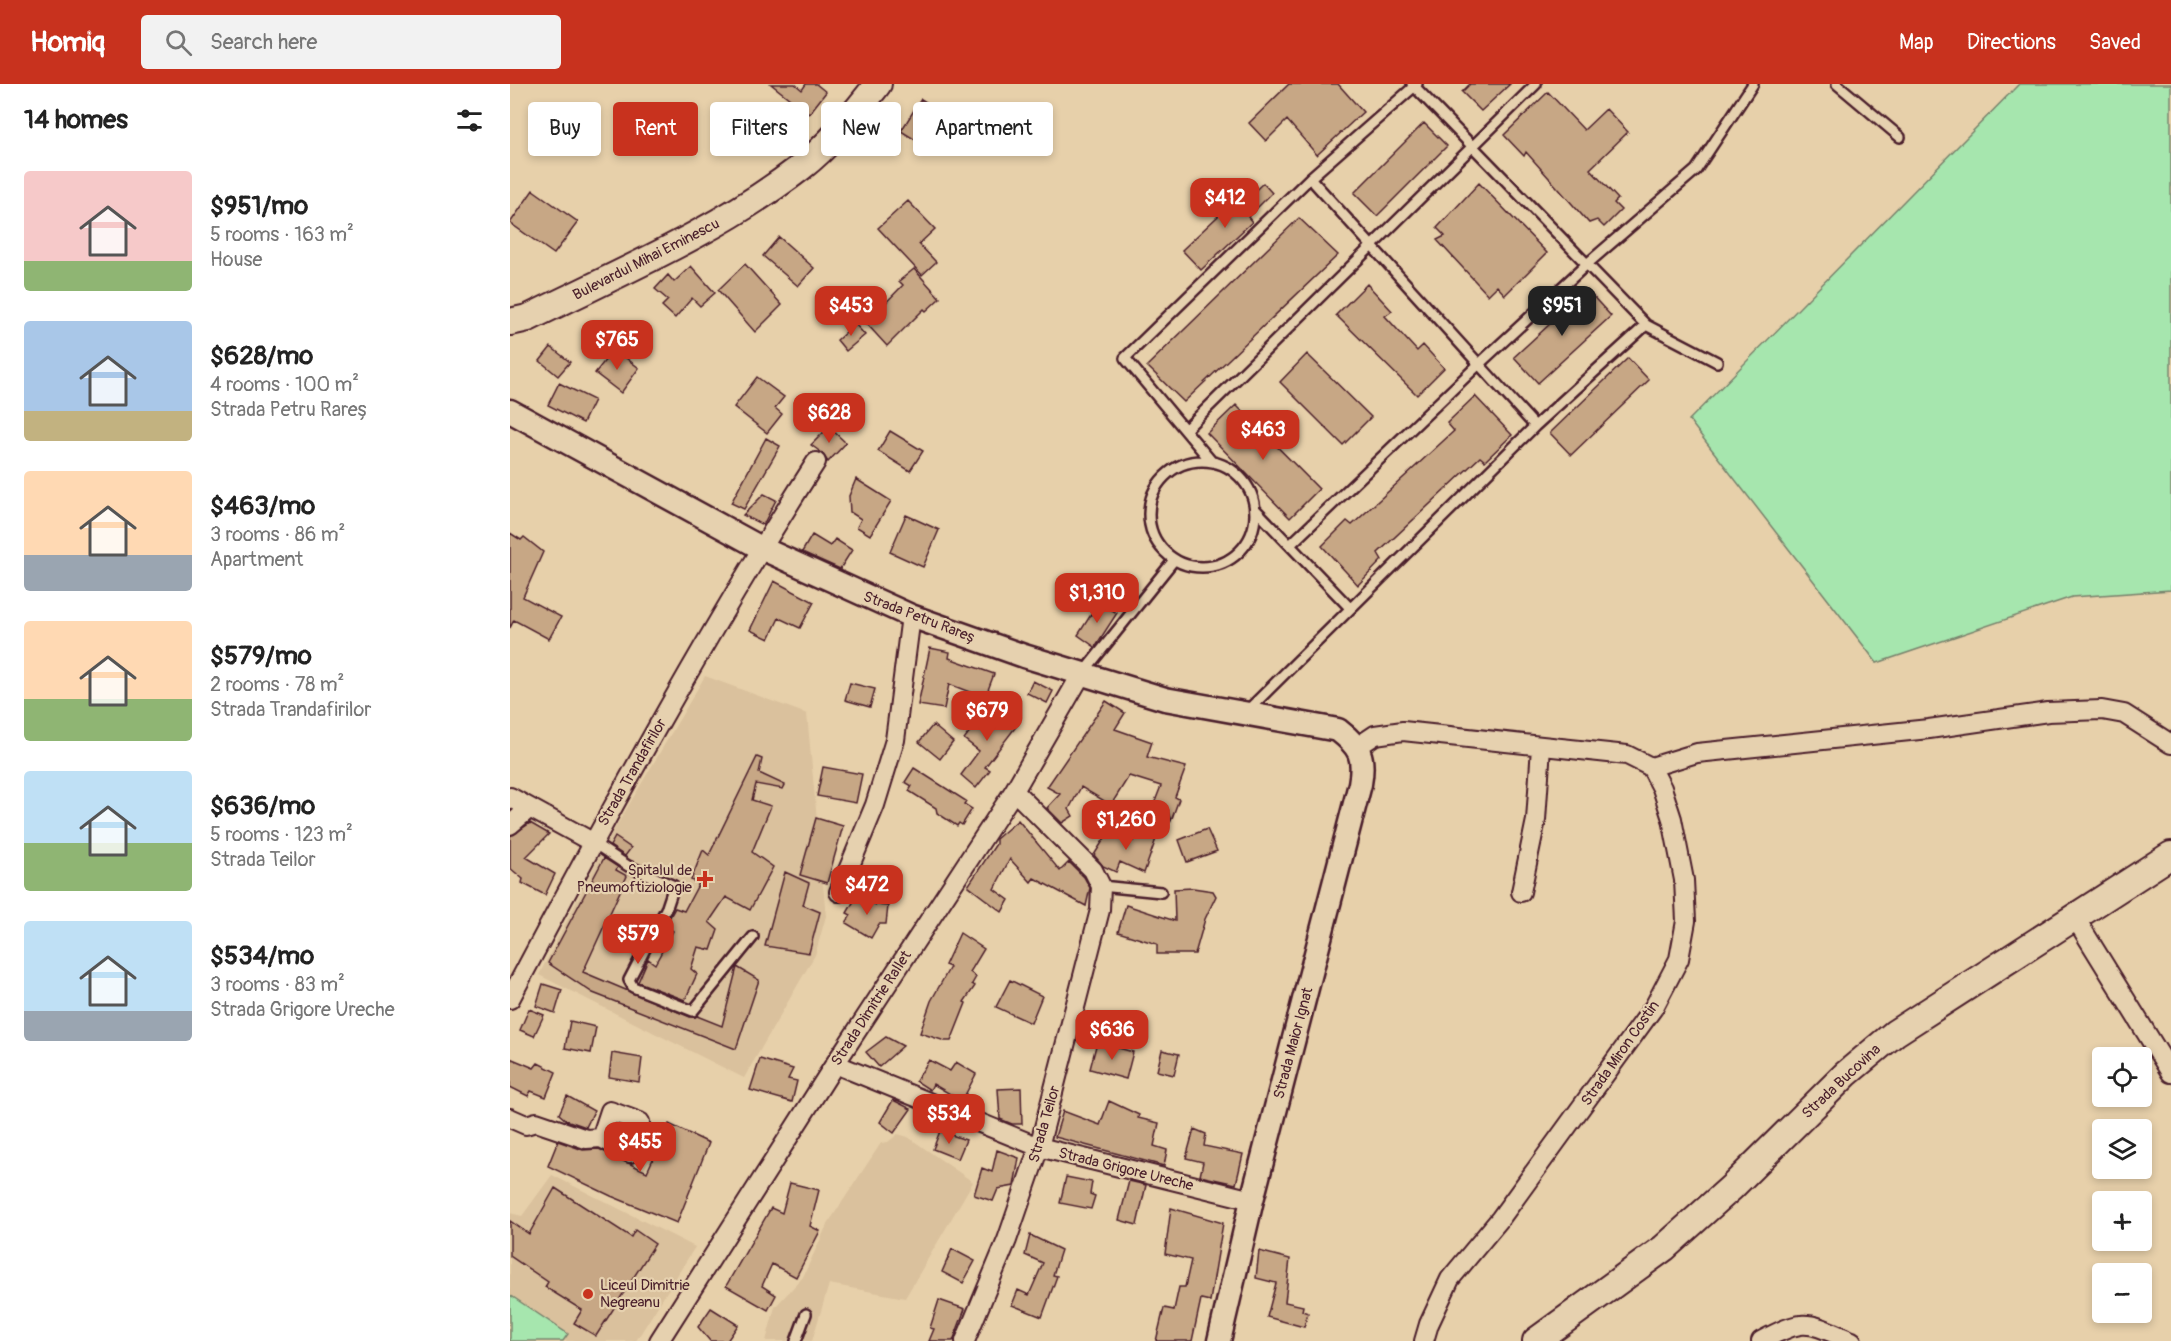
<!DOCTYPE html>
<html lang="en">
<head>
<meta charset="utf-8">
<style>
	:root { --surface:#fff; --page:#f2f2f2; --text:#222; --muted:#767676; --accent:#c8321e }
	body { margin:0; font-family:Pangolin,sans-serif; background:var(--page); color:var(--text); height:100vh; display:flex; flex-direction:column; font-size:22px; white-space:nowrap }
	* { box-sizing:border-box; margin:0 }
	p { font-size:20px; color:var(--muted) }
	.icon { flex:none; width:33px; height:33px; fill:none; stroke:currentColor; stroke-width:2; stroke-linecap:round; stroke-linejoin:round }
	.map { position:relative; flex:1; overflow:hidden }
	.details { display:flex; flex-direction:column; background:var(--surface); width:510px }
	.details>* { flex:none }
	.top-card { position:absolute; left:18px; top:18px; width:570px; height:54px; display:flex; gap:12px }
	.fabs { position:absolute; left:1582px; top:963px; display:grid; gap:12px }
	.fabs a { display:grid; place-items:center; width:60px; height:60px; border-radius:6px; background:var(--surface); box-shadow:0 3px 9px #0003; font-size:30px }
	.price { position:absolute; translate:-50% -51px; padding:0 14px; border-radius:12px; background:var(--accent); color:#fff; font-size:20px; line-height:39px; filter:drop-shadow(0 2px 3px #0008) }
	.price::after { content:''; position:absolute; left:50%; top:36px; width:18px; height:14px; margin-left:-9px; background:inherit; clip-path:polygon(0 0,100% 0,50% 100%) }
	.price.active { background:#222; color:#fff }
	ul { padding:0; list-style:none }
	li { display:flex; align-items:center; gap:18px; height:150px; padding:0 24px }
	li span { display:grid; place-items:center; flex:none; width:168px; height:120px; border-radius:6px; color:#555 }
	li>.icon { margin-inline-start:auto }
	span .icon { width:72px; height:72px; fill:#fffc; stroke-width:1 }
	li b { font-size:26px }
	h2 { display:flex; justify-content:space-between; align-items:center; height:72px; padding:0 24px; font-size:26px }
	.tag { padding:0 21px; border-radius:6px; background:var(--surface); box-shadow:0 3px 9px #0003; font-size:21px; line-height:54px }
	.tag.active { background:var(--accent); color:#fff }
	header { display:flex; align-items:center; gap:36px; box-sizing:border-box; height:84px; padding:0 30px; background:var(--accent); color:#fff }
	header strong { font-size:28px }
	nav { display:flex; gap:33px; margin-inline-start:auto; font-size:21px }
	.search { width:420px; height:54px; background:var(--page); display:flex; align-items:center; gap:15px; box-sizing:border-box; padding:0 21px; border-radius:6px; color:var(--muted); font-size:22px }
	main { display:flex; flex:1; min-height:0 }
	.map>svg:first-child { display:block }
</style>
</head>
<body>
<header>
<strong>Homiq</strong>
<div class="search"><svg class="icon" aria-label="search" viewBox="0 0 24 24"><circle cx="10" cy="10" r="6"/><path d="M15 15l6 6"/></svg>Search here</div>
<nav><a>Map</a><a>Directions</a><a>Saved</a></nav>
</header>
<main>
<section class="details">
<h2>14 homes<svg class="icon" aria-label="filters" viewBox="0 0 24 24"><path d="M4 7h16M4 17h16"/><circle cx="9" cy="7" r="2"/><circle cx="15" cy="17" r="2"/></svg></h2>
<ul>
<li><span style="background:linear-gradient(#f6c9c9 75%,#8fb573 0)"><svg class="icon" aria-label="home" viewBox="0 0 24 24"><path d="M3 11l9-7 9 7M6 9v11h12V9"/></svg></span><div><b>$951/mo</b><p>5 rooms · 163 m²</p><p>House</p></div></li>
<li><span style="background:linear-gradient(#a9c7e8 75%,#c2b280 0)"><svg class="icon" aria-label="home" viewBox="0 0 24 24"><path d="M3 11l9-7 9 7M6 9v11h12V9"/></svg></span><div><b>$628/mo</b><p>4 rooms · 100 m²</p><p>Strada Petru Rareș</p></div></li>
<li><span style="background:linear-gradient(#ffd9b3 70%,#9aa5b1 0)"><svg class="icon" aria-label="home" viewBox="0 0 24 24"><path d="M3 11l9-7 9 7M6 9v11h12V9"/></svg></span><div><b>$463/mo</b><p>3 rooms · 86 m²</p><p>Apartment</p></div></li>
<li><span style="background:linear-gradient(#ffd9b3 65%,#8fb573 0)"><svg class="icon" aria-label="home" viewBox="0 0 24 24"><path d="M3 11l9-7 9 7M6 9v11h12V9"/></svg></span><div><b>$579/mo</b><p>2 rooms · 78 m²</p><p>Strada Trandafirilor</p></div></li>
<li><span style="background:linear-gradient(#bfe0f5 60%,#8fb573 0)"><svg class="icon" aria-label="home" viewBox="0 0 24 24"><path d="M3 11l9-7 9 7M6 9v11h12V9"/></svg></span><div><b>$636/mo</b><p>5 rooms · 123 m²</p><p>Strada Teilor</p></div></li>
<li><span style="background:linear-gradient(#bfe0f5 75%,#9aa5b1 0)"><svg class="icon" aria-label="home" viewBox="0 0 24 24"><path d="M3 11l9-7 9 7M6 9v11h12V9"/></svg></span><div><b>$534/mo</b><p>3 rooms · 83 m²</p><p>Strada Grigore Ureche</p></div></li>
</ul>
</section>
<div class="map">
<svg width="1661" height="1257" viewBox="0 0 1661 1257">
	<rect width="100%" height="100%" fill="#e7d0aa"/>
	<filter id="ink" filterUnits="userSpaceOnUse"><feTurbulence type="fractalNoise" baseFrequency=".0167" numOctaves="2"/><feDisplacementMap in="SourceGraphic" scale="12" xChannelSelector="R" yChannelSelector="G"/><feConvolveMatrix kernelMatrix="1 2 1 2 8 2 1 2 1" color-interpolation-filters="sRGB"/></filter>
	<g filter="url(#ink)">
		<path fill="#dac19d" d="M195,592L297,630L316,832L305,871L234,994L29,891L97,758Z
			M388,1050L398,1053L463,1098L395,1214L319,1200L302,1257H256L265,1223L293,1193L317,1141L371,1059L378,1058Z
			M42,1091L185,1163L126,1257H0V1129L12,1132Z"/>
		<path fill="#a6e6ae" stroke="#78826c" stroke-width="1.5" d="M1509,0H1661V506L1562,513L1367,579L1179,336Z
			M0,1211L58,1250L53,1257H0Z"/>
		<path fill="#c7a785" stroke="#4a1f2b" stroke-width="1.5" d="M261,0H285L292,6L296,0H306L316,8L299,30Z
			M779,0H828L853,28L807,71L777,36L756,57L739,39Z
			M960,0H1000L971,27L952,8Z
			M1038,8L1074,46L1096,25L1118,48L1080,85L1108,115L1104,119L1111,126L1094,143L1087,136L1079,139L1016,68L1014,72L994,51Z
			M411,15L435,30L415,62L391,47Z
			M263,24L280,47L256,65L239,42Z
			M914,39L937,62L867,132L844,109Z
			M753,99L762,109L738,133L742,138L691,186L672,166L723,118L728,123Z
			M969,99L1037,169L995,211L987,202L978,211L927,156L935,152L927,144Z
			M23,106L68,138L44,170L0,139Z
			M398,117L425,145L409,160L426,178L412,191L368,144Z
			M789,134L828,171L674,318L637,282Z
			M269,153L304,184L288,202L253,172Z
			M235,180L272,221L245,248L208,206Z
			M181,182L205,209L190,222L182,214L165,234L152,222L158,216L145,205L158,191L164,198Z
			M404,185L430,214L416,227L414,225L377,262L356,239L393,201L389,197Z
			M857,200L882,227L875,232L907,267L913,261L934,284L907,311L826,231Z
			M1077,206L1101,232L1028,299L1004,273Z
			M345,240L355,251L336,267L327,256Z
			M41,263L60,278L48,292L30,277Z
			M104,265L129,284L111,309L85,289Z
			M797,270L861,333L833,361L770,298Z
			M1118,274L1139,296L1061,371L1040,349Z
			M247,293L274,313L265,324L272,330L257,349L224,323Z
			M49,299L84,316L73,339L38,321Z
			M965,312L1002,351L975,377L970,373L868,469L872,476L848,501L812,462L837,437L842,441L944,347L937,339Z
			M726,321L809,405L780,434L697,349Z
			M319,343L336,359L318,378L312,369L301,361Z
			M380,347L413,367L400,387L368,367Z
			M256,354L270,362L234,425L221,419Z
			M346,395L381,417L360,451L347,443L351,435L340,428L339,412Z
			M254,410L266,416L253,441L233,431Z
			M396,431L429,446L413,483L380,468Z
			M0,449L11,456L14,453L33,468L13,513L51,533L39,555L4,536L0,544Z
			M302,451L320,462L325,455L342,466L330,485L292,468Z
			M264,497L304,518L290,544L269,534L259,555L240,546Z
			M589,518L607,529L585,563L568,551Z
			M420,564L440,568L439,574L484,590L475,614L439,600L434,625L408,621Z
			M523,597L543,607L537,619L517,609Z
			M340,599L365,605L360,623L335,616Z
			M596,617L615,629L605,645L642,658L637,673L676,683L665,713L669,715L661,737L657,725L644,720L651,702L619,692L601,721L571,703L559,725L563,732L552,739L537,724L550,710L537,703Z
			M480,621L508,640L475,683L480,686L466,704L451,691L469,667L454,655Z
			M423,641L443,658L430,675L409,658Z
			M247,673L252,675L249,689L275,701L273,705L246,700L242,716L261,722L242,768L263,783L240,826L216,813L199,838L208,846L201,866L188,863L181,885L187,890L175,916L128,898L138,875L145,880L163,847L155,842L165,824L174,827L189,799L181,796L193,766L199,771Z
			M313,683L352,690L346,719L307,712Z
			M404,684L456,717L454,720L462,725L452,741L449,739L447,742L427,729L426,724L399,707L402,702L395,698Z
			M306,734L333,742L317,799L290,791Z
			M508,736L550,787L559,778L574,793L580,804L576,822L524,794L521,798L500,775L484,805L499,816L492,828L458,802L486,760V755Z
			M20,739L39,750L16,773L45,790L35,811L12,799L13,795L0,784V752Z
			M697,745L707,767L677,778L669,756Z
			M628,746L647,752L634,789L610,778L606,788L593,782L584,771L596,752L600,754L604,747L623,757Z
			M105,753L121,764L115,772L100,762Z
			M94,774L108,783L106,786L117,792L73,888L180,933L187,932L212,942L227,883L249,896L226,965L83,909L38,879Z
			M275,788L299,799L293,821L310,828L299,869L255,862Z
			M683,804L703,807L706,812L695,835L685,870H647V860L608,848L616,821L665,837L664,805Z
			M348,810L366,821L378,822L376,840H369L361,854L336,839L341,831L337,829Z
			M450,849L474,865L460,888L466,893L462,900L465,902L454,918L456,919L441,957H435L410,949L421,917L440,883L435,881Z
			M500,896L532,912L521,939L486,923Z
			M33,900L52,906L45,929L26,922Z
			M19,925L34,931L24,952L10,946Z
			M60,937L86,943L81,969L55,964Z
			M376,953L393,962L369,983L356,968Z
			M587,958L623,968L616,995L580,985Z
			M652,966L669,970L664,991L647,987Z
			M102,969L132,974L129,998L99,993Z
			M0,974L24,984L28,979L46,988L36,1013L21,1007L18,1012L0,1003Z
			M250,975L283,985L278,995L287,997L282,1018L240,1006Z
			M419,976L440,987L446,978L466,990L452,1017L423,1000L420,1006L406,997Z
			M511,1004L512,1040H502L490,1035L488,1005Z
			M57,1012L84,1027L76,1043L56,1036L49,1030Z
			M383,1016L401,1025L384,1049L370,1038Z
			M599,1017L629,1031L628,1034L649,1039L644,1062L657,1066L654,1082L545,1053L553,1027L590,1041Z
			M159,1040L199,1059L167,1139L101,1112L38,1082L48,1057L73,1066L89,1065L137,1088Z
			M684,1045L696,1050L694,1062L733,1070L726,1100L690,1092L693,1078L676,1074Z
			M430,1047L456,1056L448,1075L423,1065Z
			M487,1066L509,1074L504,1102L488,1105L483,1117L464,1111L472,1084L482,1088Z
			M556,1093L582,1098L580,1110L585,1112L581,1125L550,1119Z
			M619,1097L636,1101L627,1141L609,1136Z
			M280,1099L309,1106L300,1142L310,1147L286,1193L262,1180L252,1202L266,1211L258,1226L216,1202L261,1124L272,1129Z
			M45,1104L121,1153L125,1146L145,1160L86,1252L64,1239L72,1226L35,1203L38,1198L0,1172V1137L19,1150Z
			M661,1124L713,1139L700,1217L691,1215L682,1257H646L654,1224L664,1226L669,1203H675L681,1176L655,1170Z
			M520,1151L551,1166L543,1191L547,1192L532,1233L502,1221L508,1206L519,1211L533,1179L515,1171Z
			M442,1165L465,1177L453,1199L432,1188Z
			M749,1167L780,1175L775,1218L793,1222L792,1227L798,1229L794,1243L757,1233L766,1199L746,1194Z
			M429,1216L455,1225L443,1257H419L424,1245L420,1244Z
			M201,1224L228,1241L217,1257H200L188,1243Z"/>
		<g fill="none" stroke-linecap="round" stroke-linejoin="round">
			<g stroke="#4a1f2b" stroke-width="14">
				<path id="service" d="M902,0L1136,241L1207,278
					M1327,0L1390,53
					M800,94L1025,342
					M675,346L615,274L800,94L907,0
					M639 430a53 53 0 1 1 106 0a53 53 0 1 1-106 0Z
					M701,377L675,346L1026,0
					M746,426L840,524
					M780,461L968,281L1077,180L1186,86L1243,0
					M573,589L664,476
					M736,628L1025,342L1136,241
					M82,758L118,782L164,802L157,823L119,896L123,903L183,927L243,853
					M591,802L651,808
					M286,1257L296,1230"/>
			</g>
			<g stroke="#4a1f2b" stroke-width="22">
				<path id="minor" d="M847,663L865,651L893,647L1117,671L1141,683L1152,704L1162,735L1174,796L1176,837L1169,875L1144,923L990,1135L940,1195L919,1240L914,1257
					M1141,683L1187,669L1419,645L1538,628L1592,626L1614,630L1661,660
					M0,713L82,758
					M0,741L20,724
					M329,808L365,721L385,656L401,532
					M1011,808L1026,736L1031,663
					M1564,832L1661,989
					M0,915C96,733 195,551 306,378
					M325,980L529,1063L742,1116
					M0,1034L16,1041L26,1038L76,1055L91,1054L120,1069L130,1038L100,1027L91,1054
					M149,1257L325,980L504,707L571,591
					M455,1257L497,1156L529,1063L590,826L591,802L583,786L504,707
					M1251,1257C1296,1233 1297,1238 1342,1257"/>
			</g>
			<g stroke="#4a1f2b" stroke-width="27">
				<path id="tertiary" d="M0,327L251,464L401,532L514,572L655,615L828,646C850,663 855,672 850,700L742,1116L709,1257"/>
			</g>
			<g stroke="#4a1f2b" stroke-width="30">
				<path id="secondary" d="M0,238L18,234C111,188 208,147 290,84C320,61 345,29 368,0
					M1026,1257L1154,1164L1222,1103L1336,990L1385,949L1661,771"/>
			</g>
			<use href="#service" stroke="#e6d1af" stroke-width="9"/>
			<use href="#minor" stroke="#e6d1af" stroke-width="18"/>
			<use href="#tertiary" stroke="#e6d1af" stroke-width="22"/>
			<use href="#secondary" stroke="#e6d1af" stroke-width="26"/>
		</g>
	</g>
	<g fill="#c8321e" stroke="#e6d1af" stroke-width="2">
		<path d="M192 786h6v6h6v6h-6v6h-6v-6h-6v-6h6z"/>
		<circle cx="78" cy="1210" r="6"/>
	</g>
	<g text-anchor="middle" stroke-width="4.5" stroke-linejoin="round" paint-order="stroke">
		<g font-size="15" fill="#4a1f2b" stroke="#e6d1af">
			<text transform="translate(136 175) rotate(-27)" y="5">Bulevardul Mihai Eminescu</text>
			<text transform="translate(410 533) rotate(21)" y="5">Strada Petru Rareș</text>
			<text transform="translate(122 688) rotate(-60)" y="5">Strada Trandafirilor</text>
			<text transform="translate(361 924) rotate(-57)" y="5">Strada Dimitrie Rallet</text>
			<text transform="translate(783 959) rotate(-75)" y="5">Strada Maior Ignat</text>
			<text transform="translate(1110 969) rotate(-55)" y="5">Strada Miron Costin</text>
			<text transform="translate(1331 997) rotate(-43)" y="5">Strada Bucovina</text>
			<text transform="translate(534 1040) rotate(-74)" y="5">Strada Teilor</text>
			<text transform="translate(616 1085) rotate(14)" y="5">Strada Grigore Ureche</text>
		</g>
		<g font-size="15" fill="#4a1f2b" stroke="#e6d1af" text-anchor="end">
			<text x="182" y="791">Spitalul de<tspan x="182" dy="17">Pneumoftiziologie</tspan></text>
			<text x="90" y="1206" text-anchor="start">Liceul Dimitrie<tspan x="90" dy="17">Negreanu</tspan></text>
		</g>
	</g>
</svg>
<div class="fabs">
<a><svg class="icon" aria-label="locate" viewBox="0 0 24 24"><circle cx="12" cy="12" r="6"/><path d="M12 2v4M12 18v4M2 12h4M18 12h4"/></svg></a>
<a><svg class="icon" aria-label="layers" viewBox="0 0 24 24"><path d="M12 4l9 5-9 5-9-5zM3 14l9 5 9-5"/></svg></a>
<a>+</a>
<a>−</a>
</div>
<b class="price" style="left:715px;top:145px">$412</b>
<b class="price" style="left:341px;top:253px">$453</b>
<b class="price active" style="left:1052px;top:253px">$951</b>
<b class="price" style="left:107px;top:287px">$765</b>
<b class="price" style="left:319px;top:360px">$628</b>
<b class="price" style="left:753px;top:377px">$463</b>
<b class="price" style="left:587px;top:540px">$1,310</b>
<b class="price" style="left:477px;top:658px">$679</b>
<b class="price" style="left:616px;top:767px">$1,260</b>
<b class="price" style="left:357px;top:832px">$472</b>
<b class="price" style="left:128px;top:881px">$579</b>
<b class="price" style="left:602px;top:977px">$636</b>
<b class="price" style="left:439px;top:1061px">$534</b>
<b class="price" style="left:130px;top:1089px">$455</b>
<div class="top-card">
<a class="tag">Buy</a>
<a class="tag active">Rent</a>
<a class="tag">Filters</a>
<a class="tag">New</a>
<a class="tag">Apartment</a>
</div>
</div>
</main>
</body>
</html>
